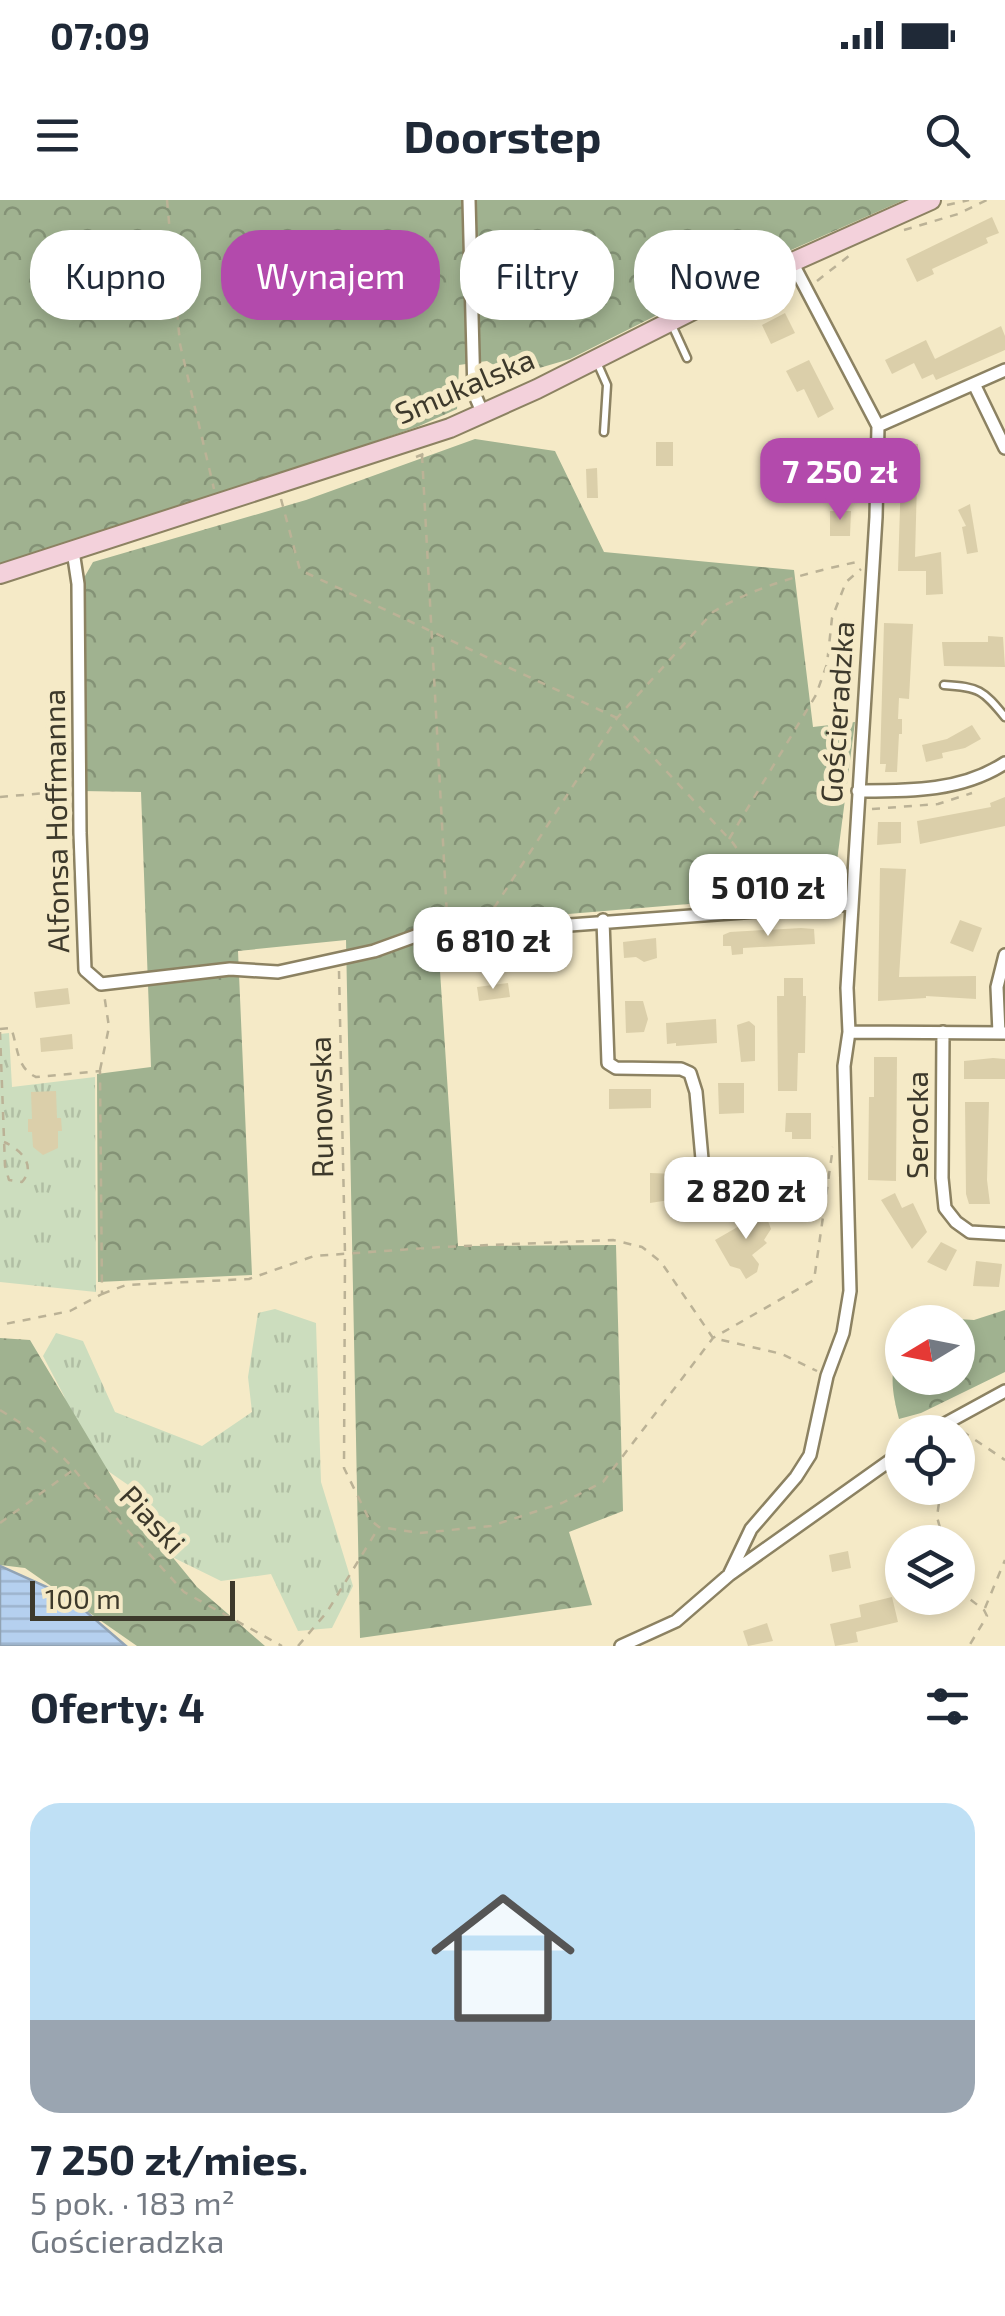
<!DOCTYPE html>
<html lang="pl">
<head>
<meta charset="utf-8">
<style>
	:root { --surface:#fff; --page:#f2f2f3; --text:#1f2937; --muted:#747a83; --line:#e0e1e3; --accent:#b34aac }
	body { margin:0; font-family:"Exo 2",sans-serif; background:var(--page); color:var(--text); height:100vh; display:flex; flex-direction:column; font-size:38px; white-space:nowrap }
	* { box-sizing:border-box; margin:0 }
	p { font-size:32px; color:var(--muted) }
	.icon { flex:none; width:55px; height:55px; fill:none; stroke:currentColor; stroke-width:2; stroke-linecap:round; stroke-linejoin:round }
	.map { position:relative; height:1446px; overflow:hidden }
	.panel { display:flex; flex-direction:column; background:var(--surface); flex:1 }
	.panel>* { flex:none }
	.guide { position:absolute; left:30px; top:30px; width:945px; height:90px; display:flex; gap:20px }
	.needle { width:65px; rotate:260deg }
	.tools { position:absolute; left:885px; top:1105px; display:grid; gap:20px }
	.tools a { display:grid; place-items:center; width:90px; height:90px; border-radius:50%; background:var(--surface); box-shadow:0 5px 15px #0003; font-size:50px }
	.scale { position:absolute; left:30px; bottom:25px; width:205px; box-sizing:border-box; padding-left:10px; border:5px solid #3d392b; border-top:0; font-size:28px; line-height:35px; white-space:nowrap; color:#3d392b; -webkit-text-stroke:8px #f5eac7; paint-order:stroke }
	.price { position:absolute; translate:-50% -85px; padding:0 22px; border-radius:20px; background:#fff; color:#222; font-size:32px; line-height:65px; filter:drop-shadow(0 2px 5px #0008) }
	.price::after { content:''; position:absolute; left:50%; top:60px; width:30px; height:22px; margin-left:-15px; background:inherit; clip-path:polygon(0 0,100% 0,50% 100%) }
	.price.active { background:var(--accent); color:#fff }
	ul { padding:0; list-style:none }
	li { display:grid; align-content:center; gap:20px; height:530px; padding:0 30px }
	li+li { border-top:2px solid var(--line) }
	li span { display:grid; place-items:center; height:310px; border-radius:30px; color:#555 }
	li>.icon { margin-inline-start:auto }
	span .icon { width:180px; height:180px; fill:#fffc; stroke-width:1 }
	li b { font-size:42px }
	h2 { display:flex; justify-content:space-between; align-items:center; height:120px; padding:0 30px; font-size:42px }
	.tag { padding:0 35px; border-radius:40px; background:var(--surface); box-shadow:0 5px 15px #0003; font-size:35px; line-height:90px }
	.tag.active { background:var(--accent); color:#fff }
	.status { display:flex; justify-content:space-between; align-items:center; height:70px; padding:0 50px; background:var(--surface); direction:ltr }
	.status svg { height:28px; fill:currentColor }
	header { display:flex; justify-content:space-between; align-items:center; height:130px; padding:0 30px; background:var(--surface); font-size:45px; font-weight:700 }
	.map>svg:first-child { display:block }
</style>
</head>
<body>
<div class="status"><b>07:09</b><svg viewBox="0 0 49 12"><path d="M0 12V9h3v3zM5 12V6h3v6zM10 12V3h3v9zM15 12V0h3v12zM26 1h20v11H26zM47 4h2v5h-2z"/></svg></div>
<header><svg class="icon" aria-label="menu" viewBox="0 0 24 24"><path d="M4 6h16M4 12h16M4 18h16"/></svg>Doorstep<svg class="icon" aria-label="search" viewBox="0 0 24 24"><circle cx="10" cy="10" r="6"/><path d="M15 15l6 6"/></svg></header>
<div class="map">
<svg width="1005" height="1446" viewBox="0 0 1005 1446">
	<defs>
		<pattern id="grass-tufts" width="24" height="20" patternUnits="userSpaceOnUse" patternTransform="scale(2.5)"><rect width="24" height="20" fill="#ccddbe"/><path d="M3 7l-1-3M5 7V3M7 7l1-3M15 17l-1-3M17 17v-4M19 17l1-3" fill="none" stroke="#b0bea3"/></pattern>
		<pattern id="forest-crowns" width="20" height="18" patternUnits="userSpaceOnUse" patternTransform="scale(2.5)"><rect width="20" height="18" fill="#a0b290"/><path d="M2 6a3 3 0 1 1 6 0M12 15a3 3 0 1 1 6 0" fill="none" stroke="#849276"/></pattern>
		<pattern id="water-rules" width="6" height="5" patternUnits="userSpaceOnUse" patternTransform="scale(2.5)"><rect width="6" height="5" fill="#b5d0ef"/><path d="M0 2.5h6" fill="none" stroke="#9db3cd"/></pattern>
	</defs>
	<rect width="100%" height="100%" fill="#f5eac7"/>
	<path fill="url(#grass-tufts)" d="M9,833L12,887L95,877L96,1092L0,1082V834Z
		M275,1109L316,1123L321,1282L353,1386L332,1428L298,1431L271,1374L221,1381L166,1354L134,1289L79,1251L64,1196L43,1156L56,1133L83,1141L115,1212L202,1246L252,1212L248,1177L258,1113Z"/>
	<path fill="url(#forest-crowns)" d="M0,0H904L746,70L570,159L512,176L487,161L459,165L457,209L417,227L68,347L0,363Z
		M475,239L555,251L604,352L794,370L813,527L855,522L833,692L437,725L458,1046L616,1045L623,1311L569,1332L592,1405L360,1438L346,740L238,751L252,1075L98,1082L97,874L151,867L141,592L81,591L85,376L93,362L306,300Z
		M1005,1110V1172L921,1213L899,1219C893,1195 887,1170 902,1149V1178H958V1122H922L926,1117L974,1120Z
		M0,1138L30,1140L125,1299L197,1387L265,1446H137L25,1368L0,1365Z"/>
	<path fill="url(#water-rules)" stroke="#91a3b4" stroke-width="2.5" d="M0,1366L69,1397L126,1446H0Z"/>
	<path fill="#dbcfaa" d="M992,17L999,33L986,38L988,43L932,69L934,74L917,82L906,59Z
		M785,113L795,133L771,144L762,125Z
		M1001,126L1005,136V150L936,180L933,174L922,179L914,163L892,174L885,160L926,140L935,159Z
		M809,160L834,209L818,218L804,189L797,192L786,171Z
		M656,242H673V266H656Z
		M902,243L918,244L915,357L941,352L943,394L926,395V371H898Z
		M597,268L598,298H587L586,269Z
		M970,304L978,352L967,354L962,327L966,326L958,310Z
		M830,311H851L850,336H830Z
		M884,423L913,424L909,499L899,498L898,519H902V534H899L897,572H885L886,564H880Z
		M988,436L1003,437L1005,467L944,466L942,442H988Z
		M972,525L981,539L965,548L942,553L943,558L926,562L922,545L947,539Z
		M1005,597V626L920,644L917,621L991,607L990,603Z
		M878,622H901V643L877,645Z
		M880,668L906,669L899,777L976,776V799L926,796V798L878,801Z
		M960,720L982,728L973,752L950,743Z
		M801,728L814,729L815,744L743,748V754L732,755L731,746H723V735L730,732Z
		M656,738L657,758L644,762L636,757L624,758L623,742Z
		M500,743L502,759L477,762L475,746Z
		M784,778H803V796H806L805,853H798L797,891H778L777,796H784Z
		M508,783L510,797L479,801L477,787Z
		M68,788L70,804L36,808L34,792Z
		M625,801H643L648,819L644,832L626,833Z
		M716,819L717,843L676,846V843L667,844L666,823Z
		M749,821L755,826V861L741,862L737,825Z
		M72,834L73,849L41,852L40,838Z
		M874,857H897L896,981L868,980L869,897H874Z
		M993,858L1005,859V879H964V861Z
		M718,883H744V913L719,914Z
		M609,889H651V908L609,909Z
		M56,891L57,918H61L62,931H58V948L43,955L33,947L32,932H28V919H32L31,892Z
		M965,902H989L987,980L990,1004H969L966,994Z
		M786,913H811V939H792V932H785Z
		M650,973L678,974L676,999L650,1003Z
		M895,993L902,1008L913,1003L927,1032L912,1049L881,1000Z
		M764,1004L772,1019L768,1021L771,1029L764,1040L767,1043L752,1055L759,1064L757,1072L746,1079L740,1069L730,1066L715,1040L748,1021L745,1016Z
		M941,1042L957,1050L946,1071L927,1062Z
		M976,1061L1002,1064L999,1087L973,1086Z
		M848,1351L851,1368L832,1372L829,1355Z
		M892,1397L898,1422L856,1432L858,1442L835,1446L830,1424L861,1417L859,1405Z
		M767,1423L773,1441L748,1446L743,1431Z"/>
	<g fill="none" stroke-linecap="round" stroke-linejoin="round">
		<g stroke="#8c8262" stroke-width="11">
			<path id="lane" d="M671,123L687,158
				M596,160L607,185L604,232
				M944,485C979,487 983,490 1005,517"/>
		</g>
		<g stroke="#8c8262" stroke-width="16">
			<path id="street" d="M469,0L474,193L483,214
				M974,184L1005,248
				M878,226L1005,170
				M73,351L78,384L80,633L85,770L101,784L230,769L278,772L374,751L432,730L480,722L570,725L852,704
				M858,591C907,591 961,592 1005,563
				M603,720L608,863L616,868L681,869L690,873L696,892L706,1004
				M849,832L1005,833
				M943,832L942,978L945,1008L956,1022L970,1032L1005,1034
				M999,833L997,787L1005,755
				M930,1232L1005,1191
				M729,1375L751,1329L796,1277L810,1255L827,1176L843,1133L850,1091L844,866L849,832L847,788L876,317L878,226L792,62
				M621,1446L676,1421L729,1375L902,1252"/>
		</g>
		<g stroke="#8c8262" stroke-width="22">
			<path id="secondary" d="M0,374L450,228L537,189L757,78L931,0"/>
		</g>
		<path stroke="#bbb296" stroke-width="2.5" stroke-dasharray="8 8" stroke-linecap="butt" d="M167,0L180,144L214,289
			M947,5L969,0
			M904,30L958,14L987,0
			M817,81L850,55
			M751,102L791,88
			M714,118L756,97
			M422,255L447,716
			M416,257L431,251
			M281,299L300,370L617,518L733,643L771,699
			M0,597L68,591
			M872,609L938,604L972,593
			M729,639L816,495L827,464L832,418L846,382L861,369
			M494,708L617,518L713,412C757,385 811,372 861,361
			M339,771L345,1054L344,1268L369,1319L379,1327L420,1333L491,1326L562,1303L603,1282L713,1138L814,1080L833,947
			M0,829L11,828C18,846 16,868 36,877L100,871L102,1094L70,1111L0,1125
			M0,832L5,966L9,980L22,982C37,965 20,949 4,942
			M100,870L109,827L104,794
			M102,1094L126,1085L249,1079L314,1056L441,1047L613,1040L642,1047L661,1062L713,1138L782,1154L817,1171
			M0,1210C33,1230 64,1253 86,1285L184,1392L282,1446
			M962,1231L1005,1260
			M941,1288L937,1317L944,1342
			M0,1323L73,1270
			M958,1390L984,1410L987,1416L969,1446
			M985,1408L1005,1360
			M298,1446L327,1412L379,1327"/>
		<use href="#lane" stroke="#fff" stroke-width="6"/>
		<use href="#street" stroke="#fff" stroke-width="11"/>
		<use href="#secondary" stroke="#f3d1db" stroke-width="18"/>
	</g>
	<g text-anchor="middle" stroke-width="10" stroke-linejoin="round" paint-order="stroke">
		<g font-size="30" fill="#3d392b" stroke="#f5eac7">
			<text transform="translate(465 187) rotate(-23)" y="10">Smukalska</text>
			<text transform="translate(838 512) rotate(-86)" y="10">Gościeradzka</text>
			<text transform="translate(57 621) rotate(-91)" y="10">Alfonsa Hoffmanna</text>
			<text transform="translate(322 907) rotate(-91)" y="10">Runowska</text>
			<text transform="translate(918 925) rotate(-90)" y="10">Serocka</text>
			<text transform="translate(152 1320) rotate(47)" y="10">Piaski</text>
		</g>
	</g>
</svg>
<div class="tools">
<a><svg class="needle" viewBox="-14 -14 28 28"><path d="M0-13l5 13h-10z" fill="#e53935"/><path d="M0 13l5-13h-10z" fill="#747a83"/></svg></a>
<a><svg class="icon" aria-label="locate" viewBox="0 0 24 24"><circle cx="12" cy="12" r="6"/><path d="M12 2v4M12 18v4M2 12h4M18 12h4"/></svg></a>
<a><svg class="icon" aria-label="layers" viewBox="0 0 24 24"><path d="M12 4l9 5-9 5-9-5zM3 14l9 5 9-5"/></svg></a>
</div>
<div class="scale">100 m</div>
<b class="price active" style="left:840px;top:323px">7 250 zł</b>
<b class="price" style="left:768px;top:739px">5 010 zł</b>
<b class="price" style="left:493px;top:792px">6 810 zł</b>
<b class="price" style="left:746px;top:1042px">2 820 zł</b>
<div class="guide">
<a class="tag">Kupno</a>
<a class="tag active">Wynajem</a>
<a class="tag">Filtry</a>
<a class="tag">Nowe</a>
</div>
</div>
<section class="panel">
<h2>Oferty: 4<svg class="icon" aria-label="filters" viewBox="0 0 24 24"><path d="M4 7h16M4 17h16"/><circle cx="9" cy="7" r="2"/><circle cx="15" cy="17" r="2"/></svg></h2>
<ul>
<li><span style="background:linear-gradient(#bfe0f5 70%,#9aa5b1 0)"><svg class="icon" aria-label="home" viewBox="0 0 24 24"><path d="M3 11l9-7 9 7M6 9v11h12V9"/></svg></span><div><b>7 250 zł/mies.</b><p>5 pok. · 183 m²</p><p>Gościeradzka</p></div></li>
</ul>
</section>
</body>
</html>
